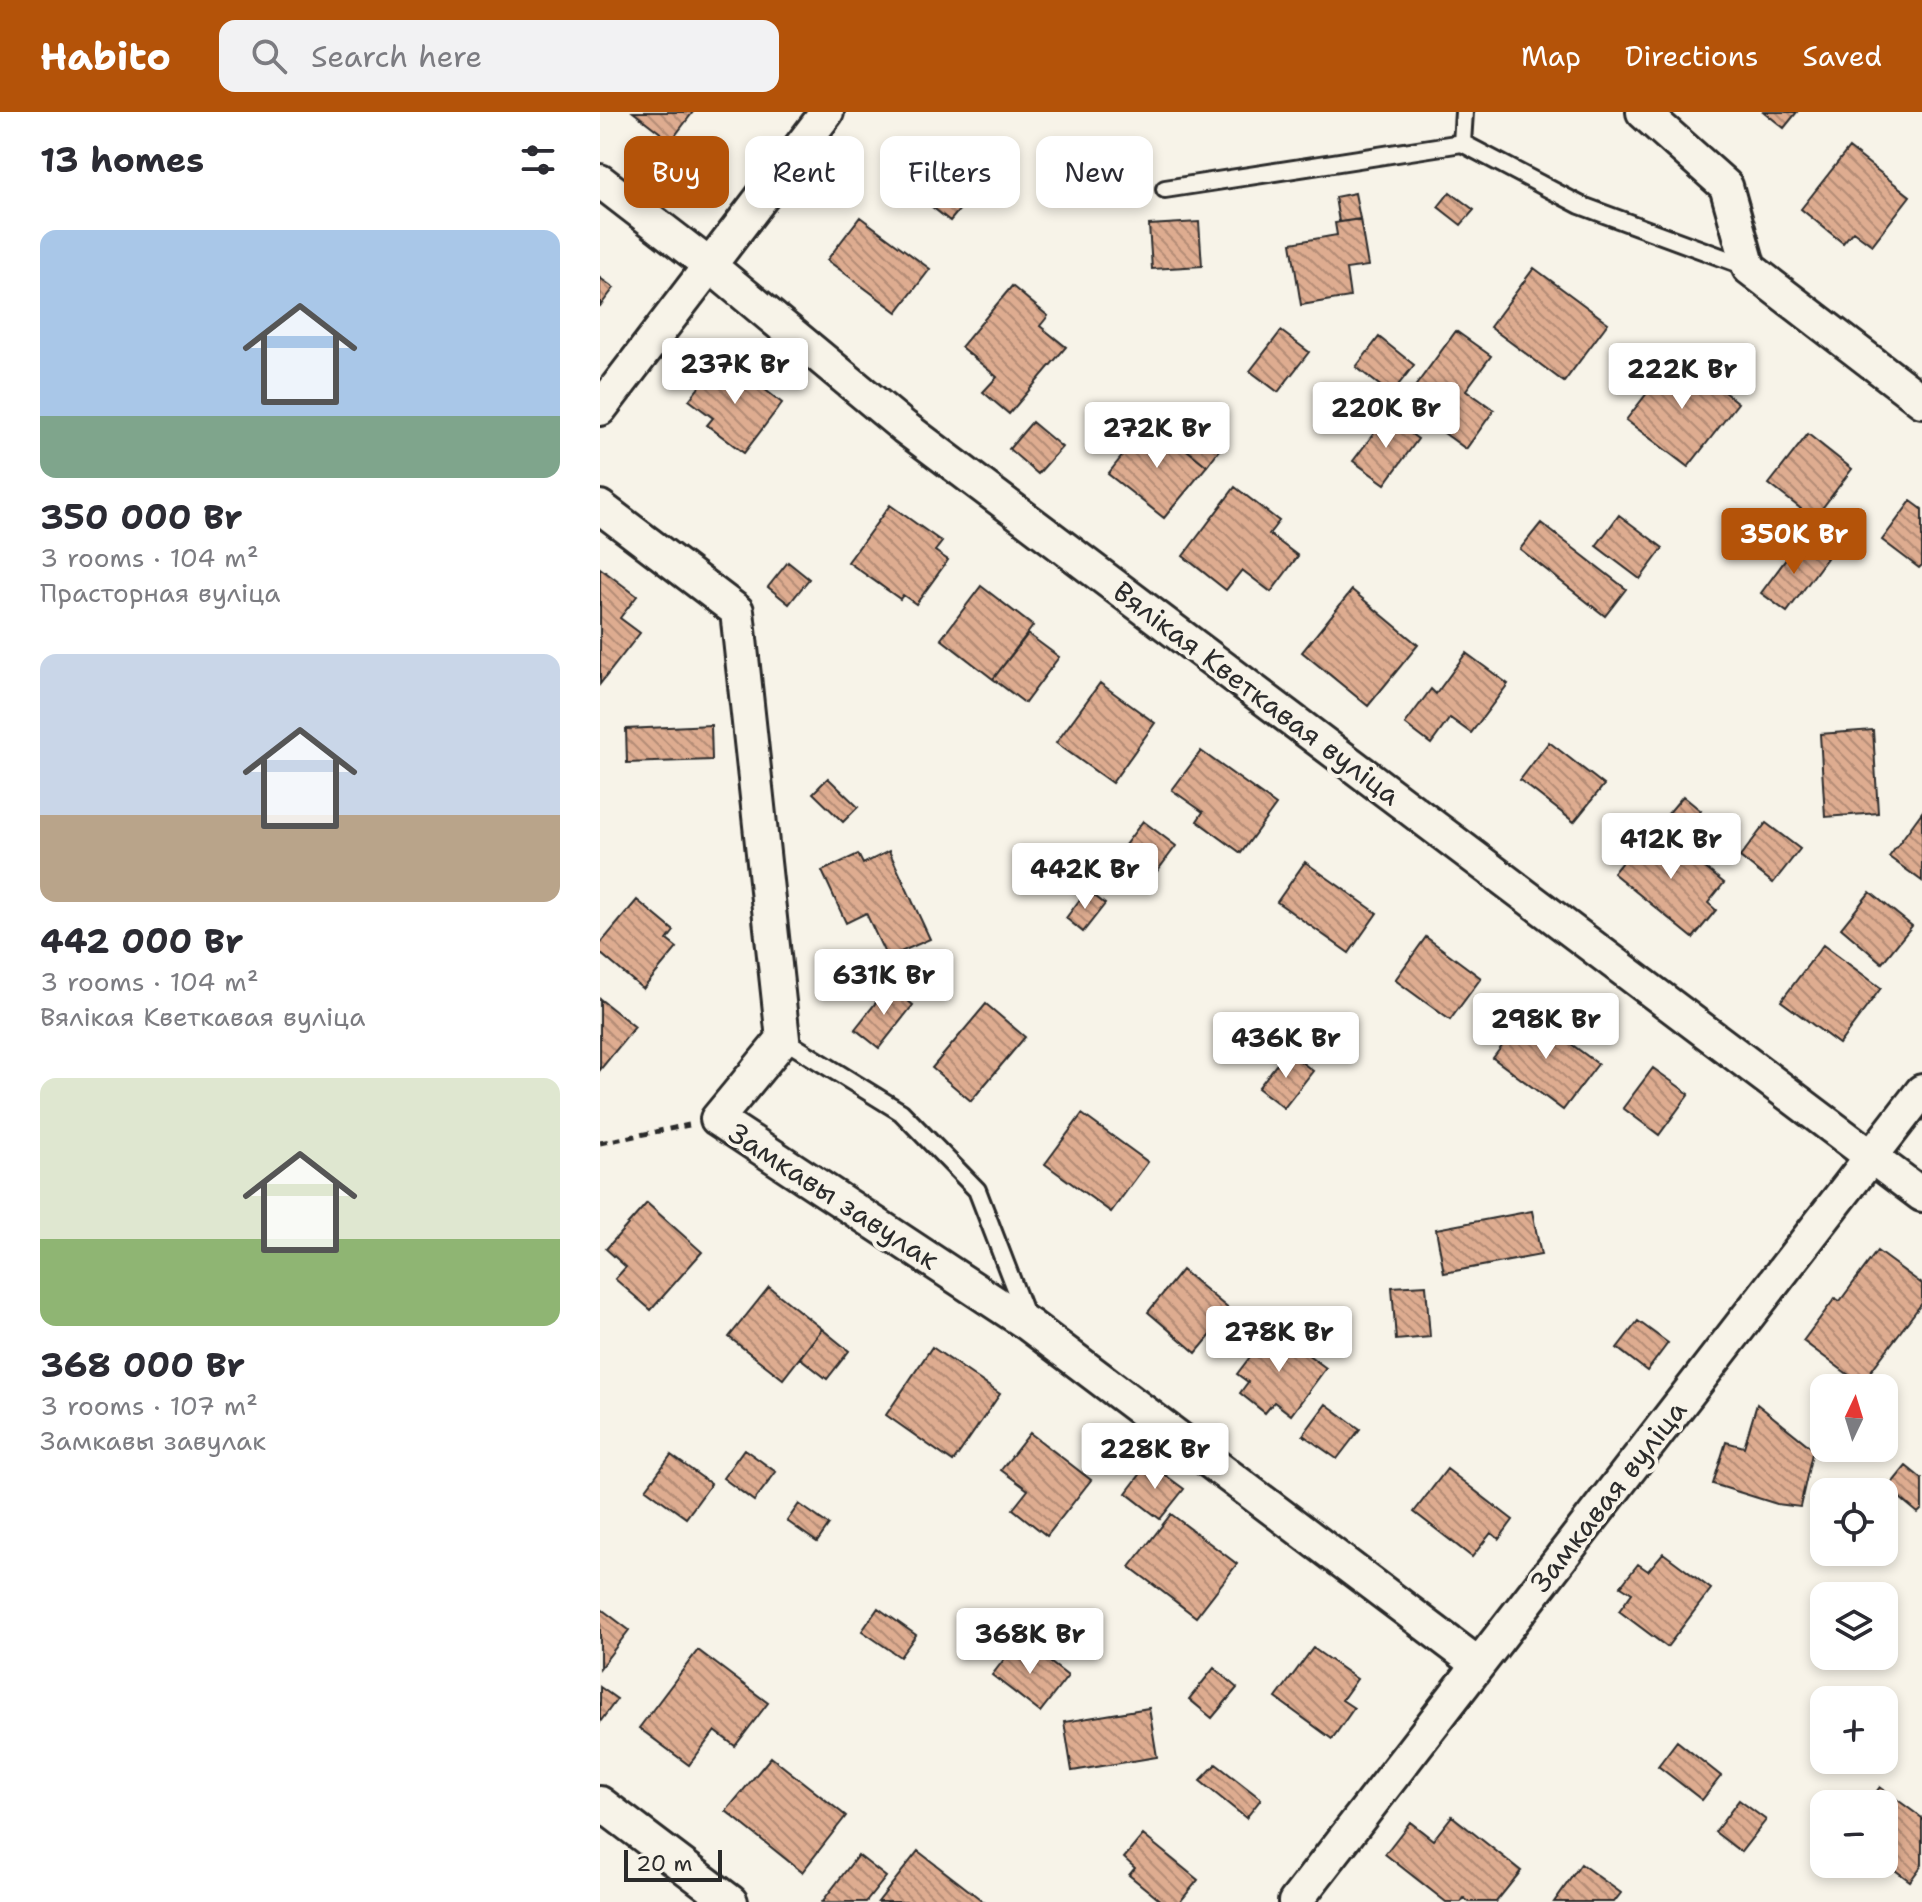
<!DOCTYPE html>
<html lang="en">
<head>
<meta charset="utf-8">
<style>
	:root { --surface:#fff; --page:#f2f2f3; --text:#2b2b33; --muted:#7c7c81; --accent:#b45309 }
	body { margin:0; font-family:"Shantell Sans",sans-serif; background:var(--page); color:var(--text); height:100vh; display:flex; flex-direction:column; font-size:30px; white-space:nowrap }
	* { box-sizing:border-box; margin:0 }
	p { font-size:26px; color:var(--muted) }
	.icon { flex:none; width:44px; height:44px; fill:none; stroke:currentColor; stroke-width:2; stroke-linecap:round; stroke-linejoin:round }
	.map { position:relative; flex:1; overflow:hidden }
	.details { display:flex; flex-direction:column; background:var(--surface); width:600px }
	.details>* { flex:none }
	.banner { position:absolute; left:24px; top:24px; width:760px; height:72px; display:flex; gap:16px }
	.needle { width:52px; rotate:4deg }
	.tools { position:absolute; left:1210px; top:1262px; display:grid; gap:16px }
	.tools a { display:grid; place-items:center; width:88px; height:88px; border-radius:16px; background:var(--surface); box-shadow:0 4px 12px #0003; font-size:40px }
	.scale { position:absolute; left:24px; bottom:20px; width:98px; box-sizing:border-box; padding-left:8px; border:4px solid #2b2b2b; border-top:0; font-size:22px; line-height:28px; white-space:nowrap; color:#2b2b2b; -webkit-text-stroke:6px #f7f3e8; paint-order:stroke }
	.price { position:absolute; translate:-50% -68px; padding:0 18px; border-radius:8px; background:#fff; color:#222; font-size:26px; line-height:52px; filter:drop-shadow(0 2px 4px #0008) }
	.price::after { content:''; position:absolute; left:50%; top:48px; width:24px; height:18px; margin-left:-12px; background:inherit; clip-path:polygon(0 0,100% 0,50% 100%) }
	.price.selected { background:var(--accent); color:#fff }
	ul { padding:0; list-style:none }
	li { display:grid; align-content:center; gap:16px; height:424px; padding:0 40px }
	li span { display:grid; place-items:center; height:248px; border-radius:16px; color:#555 }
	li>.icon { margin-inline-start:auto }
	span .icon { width:144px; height:144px; fill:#fffc; stroke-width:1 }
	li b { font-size:34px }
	h2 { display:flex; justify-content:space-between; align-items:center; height:96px; padding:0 40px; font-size:34px }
	.pill { padding:0 28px; border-radius:16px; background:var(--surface); box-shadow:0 4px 12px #0003; font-size:28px; line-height:72px }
	.pill.selected { background:var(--accent); color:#fff }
	header { display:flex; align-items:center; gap:48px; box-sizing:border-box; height:112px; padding:0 40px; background:var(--accent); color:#fff }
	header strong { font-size:38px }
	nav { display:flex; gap:44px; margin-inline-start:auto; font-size:28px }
	.search { width:560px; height:72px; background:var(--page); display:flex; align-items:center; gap:20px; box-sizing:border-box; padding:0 28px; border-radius:16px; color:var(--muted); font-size:30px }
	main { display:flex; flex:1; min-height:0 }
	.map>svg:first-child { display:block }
</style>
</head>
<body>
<header>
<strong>Habito</strong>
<div class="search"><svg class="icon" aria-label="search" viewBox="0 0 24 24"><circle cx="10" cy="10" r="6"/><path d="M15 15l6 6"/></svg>Search here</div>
<nav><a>Map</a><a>Directions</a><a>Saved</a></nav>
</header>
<main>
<section class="details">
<h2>13 homes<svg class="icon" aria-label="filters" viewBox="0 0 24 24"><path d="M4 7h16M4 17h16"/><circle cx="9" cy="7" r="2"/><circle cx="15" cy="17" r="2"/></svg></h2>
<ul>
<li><span style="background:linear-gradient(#a9c7e8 75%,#7fa58c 0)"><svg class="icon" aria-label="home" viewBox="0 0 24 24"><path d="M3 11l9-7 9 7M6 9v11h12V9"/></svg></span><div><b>350 000 Br</b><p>3 rooms · 104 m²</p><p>Прасторная вуліца</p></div></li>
<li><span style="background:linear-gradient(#c9d6e8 65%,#b9a48a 0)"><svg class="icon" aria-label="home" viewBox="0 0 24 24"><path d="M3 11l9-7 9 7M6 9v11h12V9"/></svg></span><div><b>442 000 Br</b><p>3 rooms · 104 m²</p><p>Вялікая Кветкавая вуліца</p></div></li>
<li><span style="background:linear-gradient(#dfe7d0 65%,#8fb573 0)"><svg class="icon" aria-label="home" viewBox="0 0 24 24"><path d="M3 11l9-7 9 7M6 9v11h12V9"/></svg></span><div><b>368 000 Br</b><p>3 rooms · 107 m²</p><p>Замкавы завулак</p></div></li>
</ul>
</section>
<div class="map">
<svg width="1322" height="1790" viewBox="0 0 1322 1790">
	<defs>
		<pattern id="building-back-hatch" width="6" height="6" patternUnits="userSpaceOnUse" patternTransform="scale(2)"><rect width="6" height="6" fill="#deac90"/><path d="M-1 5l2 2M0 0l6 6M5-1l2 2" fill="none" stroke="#b48c76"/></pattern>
	</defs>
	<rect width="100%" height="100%" fill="#f7f3e8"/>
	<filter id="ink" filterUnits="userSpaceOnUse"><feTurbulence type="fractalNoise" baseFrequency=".0125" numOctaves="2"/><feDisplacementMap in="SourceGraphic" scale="16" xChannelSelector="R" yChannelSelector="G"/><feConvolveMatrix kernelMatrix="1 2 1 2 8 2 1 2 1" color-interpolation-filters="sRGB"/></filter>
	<g filter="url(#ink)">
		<path fill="url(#building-back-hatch)" stroke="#2b2b2b" stroke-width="2" d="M33,0H93L71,29Z
			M1164,0H1197L1184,16Z
			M1249,36L1310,84L1272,133L1253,119L1243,131L1201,97Z
			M337,67L366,90L350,109L322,87Z
			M850,80L874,98L861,113L838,95Z
			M755,81L760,107L739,110L735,85Z
			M260,105L330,157L297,200L227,148Z
			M760,107L768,154L746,157L750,185L701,193L691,131L737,123L735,111Z
			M599,110L602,154L552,157L549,113Z
			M934,156L1008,211L964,270L890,215Z
			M0,166L14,176L0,194Z
			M412,174L448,204L440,214L466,235L409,302L383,280L397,265L361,235Z
			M681,219L709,240L678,280L650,259Z
			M856,219L891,244L866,278L894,298L866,337L803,291Z
			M779,225L814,253L791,282L756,255Z
			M1077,243L1138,291L1088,355L1026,308Z
			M119,250L141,267L145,262L182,291L144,341L107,313L113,306L89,288Z
			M578,299L622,334L607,354L562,318Z
			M787,304L818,327L785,372L753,349Z
			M550,309L607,354L564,406L508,362Z
			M432,310L462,335L438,362L409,337Z
			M1208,322L1252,357L1214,407L1169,372Z
			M635,375L679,409L669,422L698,444L671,480L642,458L626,478L583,444Z
			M1311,389L1322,397V453L1319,456L1282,428Z
			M290,393L342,430L335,439L348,448L316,492L303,483L300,487L248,450Z
			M1019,403L1063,436L1040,467L996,434Z
			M941,411L1026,477L1005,504L920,437Z
			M1201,427L1227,446L1187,500L1161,481Z
			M188,450L209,467L189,492L168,475Z
			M0,456L37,484L20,506L40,521L0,572Z
			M381,474L433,514L393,567L341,527Z
			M752,478L818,533L768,594L702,540Z
			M428,522L459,545L425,591L393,567Z
			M866,541L908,572L871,621L850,606L831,632L805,612L831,577L836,582Z
			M500,571L555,611L512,671L456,631Z
			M111,613L112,648L27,651L26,617Z
			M1273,618L1278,701L1225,705L1220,622Z
			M949,630L1004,673L974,710L920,668Z
			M601,639L676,693L641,741L597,709L603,700L572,678Z
			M228,666L258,695L243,710L213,681Z
			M1083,684L1101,699L1075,731L1056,716Z
			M1322,700V769L1289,745Z
			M543,709L576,734L546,774L513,749Z
			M1166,711L1200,737L1173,771L1140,745Z
			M1052,713L1124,771L1108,791L1116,798L1093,826L1013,761Z
			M289,739L330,827L287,846L266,801L246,811L222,759L258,742L263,752Z
			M705,750L777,801L749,841L677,790Z
			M487,778L505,792L483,820L466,806Z
			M1270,780L1312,814L1282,851L1241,816Z
			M37,788L74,819L67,828L77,836L43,877L0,841V832Z
			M826,825L881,866L850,908L795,868Z
			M1223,833L1281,876L1239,932L1181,889Z
			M289,874L313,893L279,936L255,917Z
			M0,887L35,915L0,958Z
			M386,892L425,925L371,989L332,956Z
			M928,900L998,952L963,998L893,946Z
			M687,939L713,959L684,996L658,976Z
			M1053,956L1089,982L1059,1023L1023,996Z
			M482,1002L548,1050L511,1100L445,1052Z
			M47,1091L102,1140L51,1198L15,1167L26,1155L6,1137Z
			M932,1099L941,1143L844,1161L836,1117Z
			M1277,1139L1322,1172V1191L1261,1272L1203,1229L1235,1186L1240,1189Z
			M582,1158L631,1199L596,1241L548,1200Z
			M826,1173L830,1225L796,1228L792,1175Z
			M169,1175L222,1217L183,1267L129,1225Z
			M1038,1209L1068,1231L1047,1259L1017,1236Z
			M672,1216L726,1256L691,1303L674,1290L665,1301L640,1281L648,1270L637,1262Z
			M222,1217L249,1239L227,1267L200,1246Z
			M332,1235L400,1282L353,1350L286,1303Z
			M726,1292L760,1317L737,1347L703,1323Z
			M1157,1292L1213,1337L1200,1395L1177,1392L1113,1372L1126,1330L1144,1335Z
			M430,1321L491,1368L447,1424L413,1397L428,1378L401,1358Z
			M144,1337L176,1360L154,1389L123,1366Z
			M71,1343L111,1372L86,1406L46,1377Z
			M549,1351L584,1377L560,1407L526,1381Z
			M1306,1354L1322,1367V1397L1318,1401L1288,1376Z
			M847,1357L913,1408L899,1427L891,1421L872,1445L814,1400Z
			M199,1392L229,1413L217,1430L187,1409Z
			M571,1402L637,1452L596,1505L530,1455Z
			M1063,1441L1111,1477L1067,1535L1019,1499L1032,1481L1021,1474L1038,1452L1048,1459Z
			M0,1496L29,1518L0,1556Z
			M278,1496L316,1523L300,1545L262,1519Z
			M420,1527L468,1564L440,1600L392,1563Z
			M713,1536L757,1567L742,1588L754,1596L732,1627L676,1586Z
			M98,1538L168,1591L135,1634L115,1619L89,1653L39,1616Z
			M614,1556L637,1576L612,1606L589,1587Z
			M0,1575L17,1587L0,1610Z
			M549,1596L557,1645L472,1659L464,1610Z
			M1077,1629L1121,1664L1102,1688L1058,1654Z
			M171,1645L246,1704L202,1760L126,1699Z
			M616,1652L661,1687L646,1706L600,1669Z
			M1280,1675L1322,1706V1753L1310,1769L1284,1750V1692H1267Z
			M1139,1688L1166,1708L1141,1740L1115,1720Z
			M852,1704L921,1759L896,1790H869L864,1786L861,1790H846L785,1742L810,1710L833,1728Z
			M543,1723L598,1768L580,1790H562L529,1763L535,1756L524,1746Z
			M318,1739L384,1790H278Z
			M258,1743L286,1765L266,1790H222Z
			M981,1752L1021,1781L1014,1790H954Z"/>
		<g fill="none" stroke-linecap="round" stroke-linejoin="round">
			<g stroke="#2b2b2b" stroke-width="22">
				<path id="lane" d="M862,31L864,0
					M565,77L862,31L980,93L1148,155
					M183,927L301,1000L377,1078L427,1208"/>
			</g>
			<g stroke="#2b2b2b" stroke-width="38">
				<path id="street" d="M1043,0L1126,74L1149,156L1322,289
					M0,69L109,153L304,315L1322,1083
					M0,297L227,0
					M0,395L137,499L183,927L117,1007L429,1213L878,1552
					M0,1691L131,1790
					M695,1790L1322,979"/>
			</g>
			<path stroke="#2b2b2b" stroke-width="5" stroke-dasharray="8 6" stroke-linecap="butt" d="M0,1031L89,1013"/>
			<use href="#lane" stroke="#f7f3e8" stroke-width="16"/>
			<use href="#street" stroke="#f7f3e8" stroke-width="32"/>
		</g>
	</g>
	<g text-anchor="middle" stroke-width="8" stroke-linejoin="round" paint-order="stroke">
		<g font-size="28" fill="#2b2b2b" stroke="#f7f3e8">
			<text transform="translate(657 581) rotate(37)" y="10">Вялікая Кветкавая вуліца</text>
			<text transform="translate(234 1084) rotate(33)" y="10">Замкавы завулак</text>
			<text transform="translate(1008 1384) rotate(-52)" y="10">Замкавая вуліца</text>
		</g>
	</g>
</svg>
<div class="tools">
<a><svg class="needle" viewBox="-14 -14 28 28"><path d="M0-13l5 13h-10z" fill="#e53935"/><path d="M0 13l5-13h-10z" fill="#7c7c81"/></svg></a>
<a><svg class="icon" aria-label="locate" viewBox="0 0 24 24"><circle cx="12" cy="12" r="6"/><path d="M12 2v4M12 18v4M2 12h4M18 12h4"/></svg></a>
<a><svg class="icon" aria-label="layers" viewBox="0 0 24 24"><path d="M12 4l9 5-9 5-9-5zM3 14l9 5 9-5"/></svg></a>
<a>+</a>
<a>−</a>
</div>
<div class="scale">20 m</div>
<b class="price" style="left:135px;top:294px">237K Br</b>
<b class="price" style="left:1082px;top:299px">222K Br</b>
<b class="price" style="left:786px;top:338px">220K Br</b>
<b class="price" style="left:557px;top:358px">272K Br</b>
<b class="price selected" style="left:1194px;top:464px">350K Br</b>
<b class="price" style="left:1071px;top:769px">412K Br</b>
<b class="price" style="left:485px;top:799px">442K Br</b>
<b class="price" style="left:284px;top:905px">631K Br</b>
<b class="price" style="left:946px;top:949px">298K Br</b>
<b class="price" style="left:686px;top:968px">436K Br</b>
<b class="price" style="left:679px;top:1262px">278K Br</b>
<b class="price" style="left:555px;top:1379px">228K Br</b>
<b class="price" style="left:430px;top:1564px">368K Br</b>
<div class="banner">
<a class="pill selected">Buy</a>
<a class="pill">Rent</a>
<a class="pill">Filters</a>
<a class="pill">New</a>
</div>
</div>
</main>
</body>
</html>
